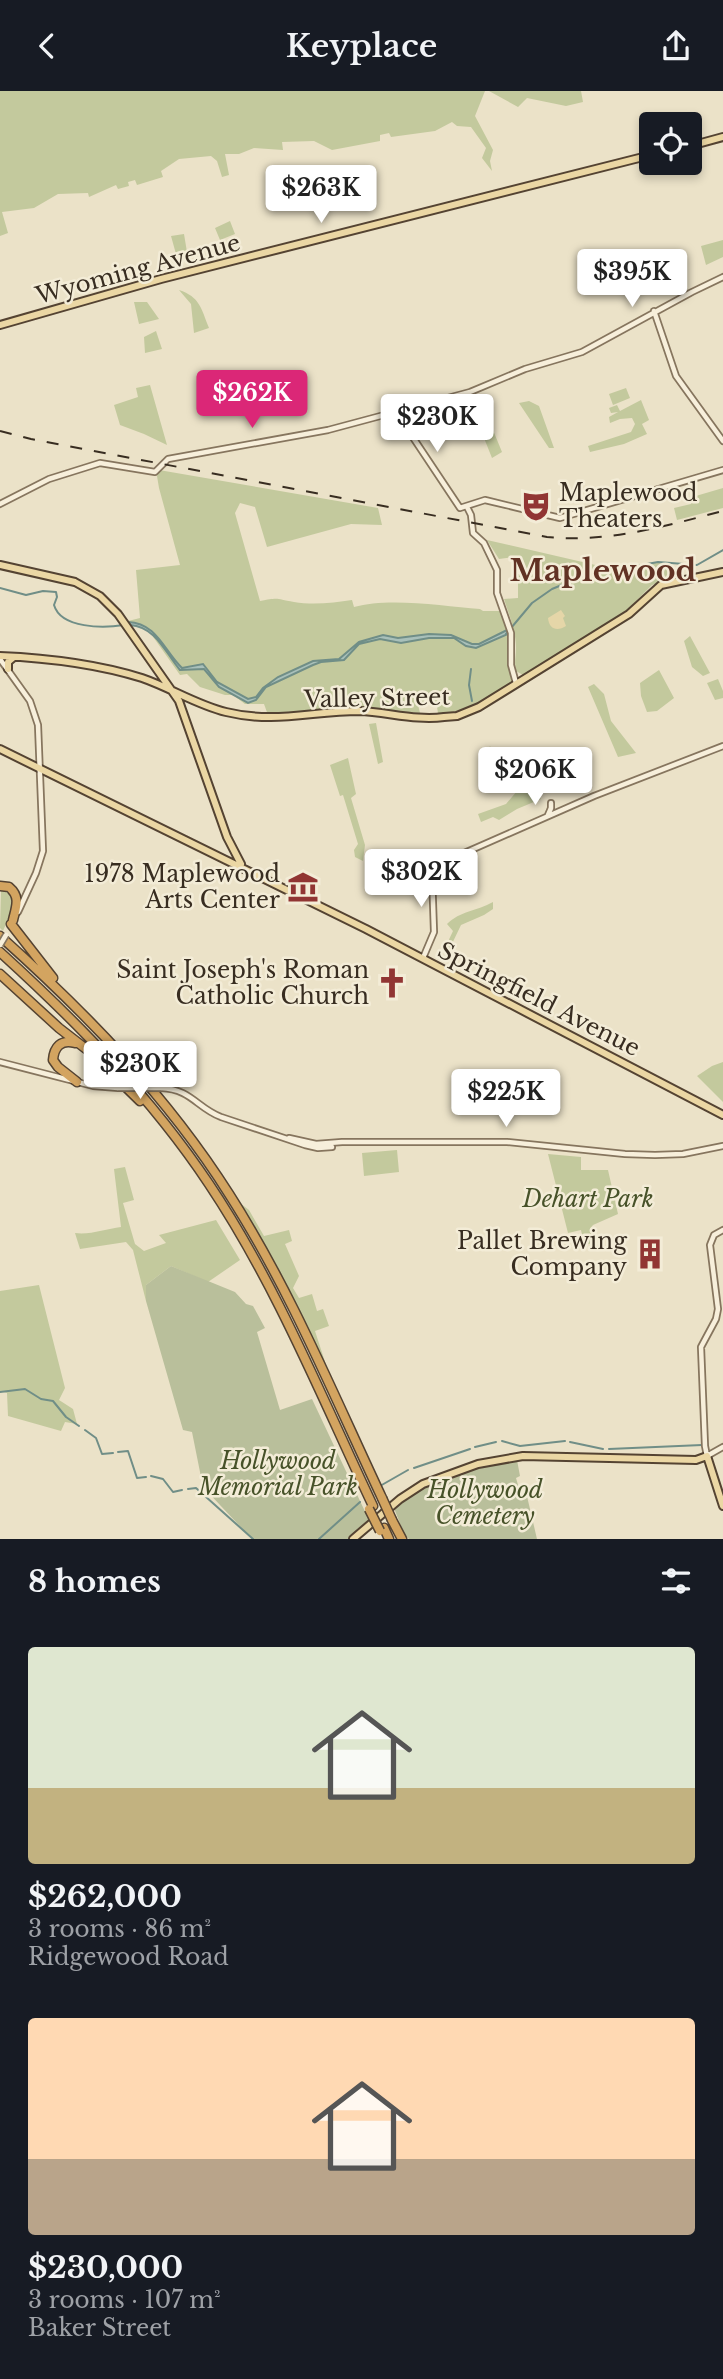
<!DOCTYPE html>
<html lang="en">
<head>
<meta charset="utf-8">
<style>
	:root { --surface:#171b24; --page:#20242c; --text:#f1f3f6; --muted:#9ea1a6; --accent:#db2777 }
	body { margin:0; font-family:"Libre Baskerville",serif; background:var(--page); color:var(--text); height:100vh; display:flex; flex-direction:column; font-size:26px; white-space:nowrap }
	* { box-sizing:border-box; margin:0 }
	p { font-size:23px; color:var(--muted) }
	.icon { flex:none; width:38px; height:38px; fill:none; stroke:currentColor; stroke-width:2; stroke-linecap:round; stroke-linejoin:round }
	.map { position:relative; height:1448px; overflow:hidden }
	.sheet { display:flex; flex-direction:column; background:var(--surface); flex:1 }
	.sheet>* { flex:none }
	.tools { position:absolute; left:639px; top:21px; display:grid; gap:14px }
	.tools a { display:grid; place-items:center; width:63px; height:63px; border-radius:7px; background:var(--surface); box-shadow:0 4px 10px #0003; font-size:35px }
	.price { position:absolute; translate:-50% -60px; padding:0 16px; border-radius:7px; background:#fff; color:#222; font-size:23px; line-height:46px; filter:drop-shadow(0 2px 4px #0008) }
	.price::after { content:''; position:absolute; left:50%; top:42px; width:21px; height:16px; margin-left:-10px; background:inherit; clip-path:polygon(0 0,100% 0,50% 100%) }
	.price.current { background:var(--accent); color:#fff }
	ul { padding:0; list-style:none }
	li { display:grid; align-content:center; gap:14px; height:371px; padding:0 28px }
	li span { display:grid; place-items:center; height:217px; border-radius:7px; color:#555 }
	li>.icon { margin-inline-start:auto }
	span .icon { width:126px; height:126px; fill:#fffc; stroke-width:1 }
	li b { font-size:30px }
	h2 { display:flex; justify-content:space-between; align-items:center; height:84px; padding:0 28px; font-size:30px }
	header { display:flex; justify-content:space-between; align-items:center; height:91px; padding:0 28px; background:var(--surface); font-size:32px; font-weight:600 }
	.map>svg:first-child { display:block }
</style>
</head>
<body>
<header><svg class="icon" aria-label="back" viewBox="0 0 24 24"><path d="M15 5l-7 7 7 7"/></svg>Keyplace<svg class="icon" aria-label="share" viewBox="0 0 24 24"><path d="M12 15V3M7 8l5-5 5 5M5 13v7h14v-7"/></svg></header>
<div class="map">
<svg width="723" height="1448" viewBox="0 0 723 1448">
	<rect width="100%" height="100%" fill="#ebe2c8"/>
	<path fill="#c3c99d" d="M0,0H485L475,25L493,59L490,70L492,80L482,67L486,57L471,36L457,35L452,31L435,40L391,46L389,42L380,44V50L332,59L314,50L282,51L283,59L254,57L239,63H225L229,84L222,86L217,70L211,65L179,68L161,80L163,86L137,94L135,89L128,91L129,95L118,98L116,94L89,106L88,102L58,103L34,117L2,121L8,142L0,145Z
		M489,0H581L583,11L566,15L527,7L518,16Z
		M230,130L235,143L220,149L215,137Z
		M184,143L187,161L176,163L171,145Z
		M723,149V166L706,174L701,155Z
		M179,199C200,206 201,217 209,237L194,242L191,213Z
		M134,211H147L159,228L139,233Z
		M156,240L162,258L145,262L144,246Z
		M150,294L167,354L144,343L120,334L114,314L138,306L136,297Z
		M626,297L630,307L613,314L609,303Z
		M641,309L649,329L642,333L647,343L624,353L590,361L588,355L631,341L635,333L632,327L620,328L610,332L609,326L618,321L611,322L609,317L617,314L620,320Z
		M529,310L539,315L554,357H549L519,312Z
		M486,322L502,361L492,367L476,327Z
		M159,379L378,417L382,434L351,433L267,456L255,416L240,412L235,422L260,510C280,506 276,508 294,511C312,514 334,512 352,509L354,516C388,506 444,515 480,518L483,520H500L508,541V575L512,591C490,607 466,622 438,622L437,616L429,613L418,614L420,622L397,620L268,624L264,613H245L233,604H225L200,596L187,583L180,584L149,540L143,536L131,535L128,530L140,527L136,479L180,474L159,397L157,385Z
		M723,397V417L677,429L674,417L691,413L689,407Z
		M487,449L604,476L665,471L674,487L652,494L627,519L523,584L516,580C514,571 516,566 516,557C516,540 509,524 504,508L518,507V482L513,466L499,468Z
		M690,545L710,582L703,585L692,576L684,550Z
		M659,579L674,607L657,620L647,621L641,605L640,592Z
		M718,588L723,600V607L715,609L707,592Z
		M594,593L604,603L611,630L636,662L618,666L588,596Z
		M376,632L383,671L378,673L369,633Z
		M490,655L497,669L509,665L528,694L541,708L517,718L499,729L493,726L481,731L478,723L506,713L517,700L514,681L481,675Z
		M348,667L356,703L351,707L365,754L363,770L355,766L354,759L358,753L343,704L340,705L330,674Z
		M1,799L11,803L14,815L3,840L0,837Z
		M493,811V818L484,824L461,834L449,859L445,857L453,840L447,833C460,820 477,820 493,811Z
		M723,971V1011L697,985L712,975Z
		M397,1059L399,1081L364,1085L362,1062Z
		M548,1063L581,1066V1079H608L618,1123L593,1134L590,1138L593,1152L584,1154L581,1139L568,1142Z
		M125,1076L134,1109L123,1112L135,1153L144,1160L166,1152L159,1144L216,1129L240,1169L208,1191L171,1175L146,1194V1210L133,1159L126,1151L80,1158L75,1142C90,1144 106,1138 121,1136L114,1078Z
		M240,1112L249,1119L264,1145L289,1139L292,1150L285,1153L299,1185L293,1197L299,1207L312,1203L317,1220L323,1218L329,1235L315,1240L328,1280C300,1223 274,1166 240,1112Z
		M39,1194L65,1297L59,1309L73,1318L77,1333L65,1331L61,1340L8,1325L7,1302L0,1300V1200Z"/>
	<path fill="#e5d6a8" d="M561,519L565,525L563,527L566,535C557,541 549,538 548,527Z"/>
	<path fill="#b9bf9b" d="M171,1175L235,1201L246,1213L253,1215L265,1237L257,1241L280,1319L312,1308L369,1429L348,1448H252L203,1396L192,1341L183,1339L146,1210V1194Z
		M517,1369L520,1385L516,1387L520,1401H526L537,1448H409L404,1443L394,1417C431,1387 472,1378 517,1369Z"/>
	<path fill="#a9c0ba" stroke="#708e87" stroke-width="2" d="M128,531C157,532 164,560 182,577L203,573L217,591L248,608L256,606L263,597L278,586L313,570L339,568L359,551L383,544L398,547L429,543L451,544L472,553H479L507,539L508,543L476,557L466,555L454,547H429L401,552L380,548L359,553L344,569L321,571L313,574L266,596L256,609L248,612L219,596L204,578L180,579C165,561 156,536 130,534Z"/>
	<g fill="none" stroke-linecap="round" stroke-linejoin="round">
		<path stroke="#708e87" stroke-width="2" d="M0,497L26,504L43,500L56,501L57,506L54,514C61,538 104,537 124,534
			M506,543L532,512L552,498L586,484L658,471L697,474L723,459
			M471,578L469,594L472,610
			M0,1301L25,1298L41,1308L53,1310L66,1326L79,1335
			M85,1339L96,1347L102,1363L113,1362
			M502,1350L520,1355L565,1350
			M570,1351L603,1358
			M475,1356L496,1351
			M609,1358L702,1354
			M118,1361L128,1360L137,1387L146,1386
			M414,1377L470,1358
			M151,1385L163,1388L173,1401L182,1399
			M380,1395L408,1379
			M188,1398L196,1397L253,1448
			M319,1448L360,1411"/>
		<g stroke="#86755e" stroke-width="8">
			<path id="minor" d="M654,220L676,285L723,350
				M396,321L460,417L485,409L560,427L723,379
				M0,413L49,388L100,372L155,381L168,368L328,339L470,301L525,278L582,261L692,201L723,186
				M467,416L471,424L473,442L484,452L497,479V502L511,542V574L516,592
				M0,568L30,610L38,634L43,760L36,782L18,821
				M548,724L551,717V712
				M423,867L434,841L432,783L437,774L594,705L723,655
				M0,971L93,995L118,997
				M161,997C191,998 197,1017 221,1026L305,1054L318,1057L332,1056
				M289,1047L316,1053L342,1051H507L625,1063L655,1064L683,1063L723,1055
				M723,1139L714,1144L710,1154L718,1218L716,1228L701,1256L705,1355L707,1365L723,1356"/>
		</g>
		<g stroke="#544332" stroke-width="10">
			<path id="major" d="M690,55L723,46
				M0,234L161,188L651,64
				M0,474L75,491L100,505L118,523L179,610L227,746L241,773
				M0,565C47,567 97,573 142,587C171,597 197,614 226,621C275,633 312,620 359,620C387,621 417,630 444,626L457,625L479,616L629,523L661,494L723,481
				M8,578V571L14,566
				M0,658L366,838L723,1024
				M707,1365L723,1415
				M353,1448L400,1408L423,1393L478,1373L523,1365L696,1369L707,1365"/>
		</g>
		<g stroke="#544332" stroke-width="11">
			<path id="highway" d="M0,795L9,796C21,806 16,816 13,829
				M11,833L53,887
				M0,845C86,922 167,1005 229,1103C290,1198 334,1305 382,1407
				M0,861C77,931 151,1006 209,1093C276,1193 322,1307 373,1415
				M0,883L59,937L90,961L140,1010
				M75,952C61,948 54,956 53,969L58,976L77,991
				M392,1429L402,1448
				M384,1437L389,1448"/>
		</g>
		<use href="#minor" stroke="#f7efdb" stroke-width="4.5"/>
		<use href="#major" stroke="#ebd7a4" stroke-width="6"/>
		<use href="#highway" stroke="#d3a460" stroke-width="8"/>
		<path stroke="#382d21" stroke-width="2" stroke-dasharray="12 12" stroke-linecap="butt" d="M0,340L31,348L547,446C608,452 665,435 723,420"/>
		<g stroke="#86755e" stroke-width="8" stroke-linecap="butt">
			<path id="minor-bridge" d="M0,854L6,844
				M118,997H161"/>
		</g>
		<g stroke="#544332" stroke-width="11" stroke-linecap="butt">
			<path id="highway-bridge" d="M382,1407L392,1429
				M369,1418L380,1440"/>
		</g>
		<use href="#minor-bridge" stroke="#f7efdb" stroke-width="4.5"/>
		<use href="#highway-bridge" stroke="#d3a460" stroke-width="8"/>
	</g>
	<defs>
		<g id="theatre-bare" transform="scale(2.415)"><path d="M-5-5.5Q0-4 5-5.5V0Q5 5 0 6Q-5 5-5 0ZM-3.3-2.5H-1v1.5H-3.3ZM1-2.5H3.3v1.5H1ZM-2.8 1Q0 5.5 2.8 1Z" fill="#913533" stroke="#f3ecd7" stroke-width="2.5" paint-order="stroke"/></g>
		<g id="museum-bare" transform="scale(2.415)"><path d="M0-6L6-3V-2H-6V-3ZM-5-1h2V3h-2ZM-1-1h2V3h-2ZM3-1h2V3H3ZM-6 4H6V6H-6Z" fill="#913533" stroke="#f3ecd7" stroke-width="2.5" paint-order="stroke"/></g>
		<g id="church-bare" transform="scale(2.415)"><path d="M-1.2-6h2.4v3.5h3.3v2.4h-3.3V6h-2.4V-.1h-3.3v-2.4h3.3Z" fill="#913533" stroke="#f3ecd7" stroke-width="2.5" paint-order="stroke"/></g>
		<g id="building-bare" transform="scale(2.415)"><path d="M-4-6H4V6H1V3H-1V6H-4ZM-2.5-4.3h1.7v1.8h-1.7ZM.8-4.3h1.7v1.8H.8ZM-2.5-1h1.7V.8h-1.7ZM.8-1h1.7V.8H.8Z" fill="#913533" stroke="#f3ecd7" stroke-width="2.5" paint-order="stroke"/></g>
	</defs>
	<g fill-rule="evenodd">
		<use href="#theatre-bare" x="536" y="415"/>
		<use href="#museum-bare" x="303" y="796"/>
		<use href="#church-bare" x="392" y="892"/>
		<use href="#building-bare" x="650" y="1163"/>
	</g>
	<g text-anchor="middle" stroke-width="5" stroke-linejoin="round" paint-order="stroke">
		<g font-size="23" fill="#382d21" stroke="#f3ecd7">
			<text transform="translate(138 178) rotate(-15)" y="8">Wyoming Avenue</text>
			<text transform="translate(377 607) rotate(-1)" y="8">Valley Street</text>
			<text transform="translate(539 908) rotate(27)" y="8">Springfield Avenue</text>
		</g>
		<g font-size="23" fill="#382d21" stroke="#f3ecd7" text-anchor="end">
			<text x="559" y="410" text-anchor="start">Maplewood<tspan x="559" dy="26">Theaters</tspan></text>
			<text x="280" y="791">1978 Maplewood<tspan x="280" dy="26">Arts Center</tspan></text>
			<text x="369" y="887">Saint Joseph's Roman<tspan x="369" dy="26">Catholic Church</tspan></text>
			<text x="627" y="1158">Pallet Brewing<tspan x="627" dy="26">Company</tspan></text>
		</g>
		<g font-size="23" font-style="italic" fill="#475229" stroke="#f3ecd7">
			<text x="588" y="1116">Dehart Park</text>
			<text x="278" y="1378">Hollywood<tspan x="278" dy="26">Memorial Park</tspan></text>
			<text x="485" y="1407">Hollywood<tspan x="485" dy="26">Cemetery</tspan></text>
		</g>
		<g font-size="30" font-weight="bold" fill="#613224" stroke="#f3ecd7">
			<text x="603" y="490">Maplewood</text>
		</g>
	</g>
</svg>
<div class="tools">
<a><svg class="icon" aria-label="locate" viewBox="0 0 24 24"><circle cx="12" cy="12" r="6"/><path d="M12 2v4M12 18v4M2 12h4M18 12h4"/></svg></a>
</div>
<b class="price" style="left:321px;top:134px">$263K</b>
<b class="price" style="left:632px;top:218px">$395K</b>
<b class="price current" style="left:252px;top:339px">$262K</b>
<b class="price" style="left:437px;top:363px">$230K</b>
<b class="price" style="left:535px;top:716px">$206K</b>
<b class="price" style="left:421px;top:818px">$302K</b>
<b class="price" style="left:140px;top:1010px">$230K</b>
<b class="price" style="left:506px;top:1038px">$225K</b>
</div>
<section class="sheet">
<h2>8 homes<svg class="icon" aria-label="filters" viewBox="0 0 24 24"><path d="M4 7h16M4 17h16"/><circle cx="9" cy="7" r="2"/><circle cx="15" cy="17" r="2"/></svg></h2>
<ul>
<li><span style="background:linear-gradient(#dfe7d0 65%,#c2b280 0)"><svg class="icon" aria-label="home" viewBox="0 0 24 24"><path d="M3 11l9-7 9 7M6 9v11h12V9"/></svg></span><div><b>$262,000</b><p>3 rooms · 86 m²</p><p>Ridgewood Road</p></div></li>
<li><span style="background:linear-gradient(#ffd9b3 65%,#b9a48a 0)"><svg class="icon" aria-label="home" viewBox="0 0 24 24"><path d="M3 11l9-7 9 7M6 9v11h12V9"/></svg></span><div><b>$230,000</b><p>3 rooms · 107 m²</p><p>Baker Street</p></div></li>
</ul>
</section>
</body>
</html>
